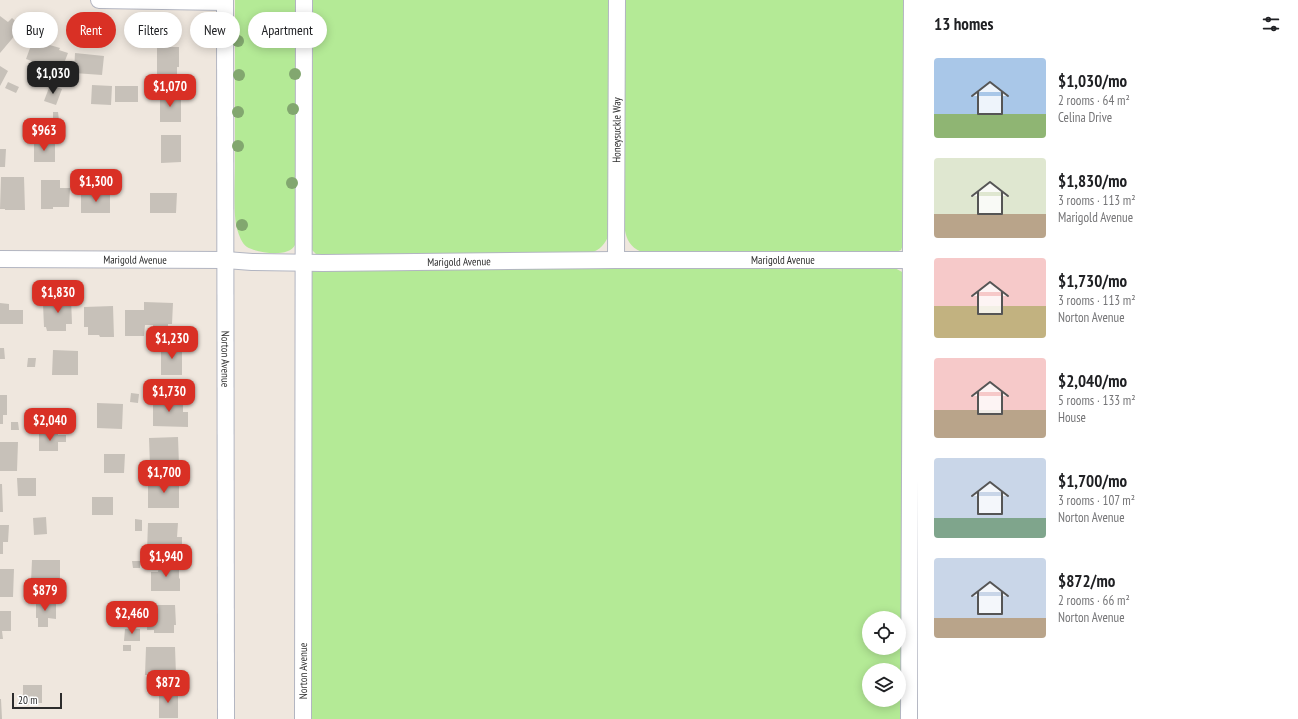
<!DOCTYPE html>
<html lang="en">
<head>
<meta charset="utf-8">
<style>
	:root { --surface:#fff; --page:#f6f6f6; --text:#202124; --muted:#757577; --accent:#d93025 }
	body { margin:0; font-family:"PT Sans Narrow",sans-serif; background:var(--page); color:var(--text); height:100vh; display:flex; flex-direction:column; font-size:15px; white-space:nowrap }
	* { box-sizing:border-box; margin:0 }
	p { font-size:13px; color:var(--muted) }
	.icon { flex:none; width:22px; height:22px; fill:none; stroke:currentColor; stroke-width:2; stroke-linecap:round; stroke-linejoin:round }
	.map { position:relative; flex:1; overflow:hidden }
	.drawer { display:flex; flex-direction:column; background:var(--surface); width:380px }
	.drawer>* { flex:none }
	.banner { position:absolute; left:12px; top:12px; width:380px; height:36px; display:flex; gap:8px }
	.buttons { position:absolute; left:862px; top:611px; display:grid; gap:8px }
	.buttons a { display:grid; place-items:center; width:44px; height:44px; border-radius:50%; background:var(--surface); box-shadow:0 2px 10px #0003; font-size:20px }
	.scale { position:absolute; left:12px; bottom:10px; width:50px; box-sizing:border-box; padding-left:4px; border:2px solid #2c2c2c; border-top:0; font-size:11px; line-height:14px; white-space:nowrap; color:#2c2c2c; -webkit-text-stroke:3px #fff; paint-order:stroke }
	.price { position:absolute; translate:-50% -34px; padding:0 9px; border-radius:8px; background:var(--accent); color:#fff; font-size:13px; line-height:26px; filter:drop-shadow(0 1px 2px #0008) }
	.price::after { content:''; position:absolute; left:50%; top:24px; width:12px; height:9px; margin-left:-6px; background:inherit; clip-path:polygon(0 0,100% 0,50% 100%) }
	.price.on { background:#222; color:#fff }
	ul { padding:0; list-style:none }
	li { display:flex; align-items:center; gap:12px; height:100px; padding:0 16px }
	li span { display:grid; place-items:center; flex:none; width:112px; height:80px; border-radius:4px; color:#555 }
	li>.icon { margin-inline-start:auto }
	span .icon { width:48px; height:48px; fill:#fffc; stroke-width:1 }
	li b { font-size:17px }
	h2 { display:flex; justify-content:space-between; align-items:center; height:48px; padding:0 16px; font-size:17px }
	.chip { padding:0 14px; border-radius:18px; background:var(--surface); box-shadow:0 2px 10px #0003; font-size:14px; line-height:36px }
	.chip.on { background:var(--accent); color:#fff }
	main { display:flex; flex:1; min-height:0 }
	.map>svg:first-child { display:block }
</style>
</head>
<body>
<main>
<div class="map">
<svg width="918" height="719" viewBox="0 0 918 719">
	<rect width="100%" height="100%" fill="#efe7de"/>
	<path fill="#b4ea96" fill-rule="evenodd" d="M235,0H299L296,230C296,235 297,241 295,245C289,258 257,253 247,247C242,244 239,235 237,229C233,214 235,182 235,165C235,110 235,55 235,0Z
		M313,0H610L608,237C603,247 598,251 587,254H316L312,250L311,244Z
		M624,0H903V245L901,250L896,252L645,253C621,246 625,225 623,204Z
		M893,267L904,273L903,719H310L309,270ZM869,618H899V648H869ZM869,670H899V700H869Z"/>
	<path fill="#c7c1b9" d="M0,16L8,22L12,18L22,27L0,53Z
		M33,40L60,48L59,50L68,53L61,71L52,68L49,76L34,71L37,63L26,59Z
		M157,47H179V67H177V75H157Z
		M75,53L104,56L102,75L74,73Z
		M0,66L8,71L0,86Z
		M8,82L19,87L16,93L5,88Z
		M50,85L62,89L56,105L44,101Z
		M92,85L112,86L111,105L91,104Z
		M115,86H138V102H115Z
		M160,94H181V122H160Z
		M53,112H58L59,120H53Z
		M161,135H181V162L161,163Z
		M34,141H55V162H34Z
		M0,149H6L5,167H0Z
		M1,177H24L25,210H5V209H0Z
		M41,180H60V188H70L69,207H53V209H41Z
		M81,193H110V213H81Z
		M150,193H177L176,213H150Z
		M49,298H71L72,324H66V331H47L46,327H44L43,304L50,303Z
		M144,302L173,303L172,324H168V333H153V325H145L144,336H125V310H144Z
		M0,303L9,304V310H23V324H0Z
		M113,306L114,337H100L99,335H88V327H84V307Z
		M161,346H182V375H161Z
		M0,348H4L5,359H0Z
		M53,350L78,351V375H52Z
		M28,358H36L35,367H27Z
		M131,393L139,394L138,403L130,402Z
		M0,395H7V415H3V424H0Z
		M153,397L183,398V412H188V427L153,426Z
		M97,403L123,404L122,429L97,428Z
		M11,422H18L19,430H11Z
		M39,433L58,434V435H66V442H58V451H39Z
		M178,437L179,465L150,466L149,438Z
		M0,442H18L17,471H0Z
		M104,454H125L124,473H104Z
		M17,478H36V496H18Z
		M148,480H179V508H148Z
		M0,484H2L3,512H0Z
		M92,497H113V515H92Z
		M46,517L47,534L34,535L33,518Z
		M135,519L142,520V531H135Z
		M148,523H178L177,537H182V551H147Z
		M0,525H9L8,542H3V554H0Z
		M32,560H60V583L31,582Z
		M132,561H140V568H133Z
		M159,563H179V578L180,579V591H151V572H158Z
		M0,569H14L13,597H0Z
		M36,601H56V619L48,618V627H38V618H36Z
		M154,605H175L176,625H174V633H154V630H147V614H154Z
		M0,611H11V631H2L3,639H0Z
		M125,629H140V641H124Z
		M123,645H131V651H123Z
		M146,647H175L176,675H145Z
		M23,685H42V703H23Z
		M159,690H178V718H159Z
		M0,699H1L2,719H0Z"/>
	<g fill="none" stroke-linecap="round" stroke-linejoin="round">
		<g stroke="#b2b5c1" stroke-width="18">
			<g id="minor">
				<path d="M99,0L225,2"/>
				<path id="s1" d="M225,0L226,719"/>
				<path id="s2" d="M0,259L226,260L252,262L323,263L616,260H918"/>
				<path id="s3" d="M616,260L617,0"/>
				<path id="s4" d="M303,719L304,0"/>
				<path d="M909,719L912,0"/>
			</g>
		</g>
		<use href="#minor" stroke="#fff" stroke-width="16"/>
	</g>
	<g fill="#82a76f">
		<circle cx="291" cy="35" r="6"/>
		<circle cx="238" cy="41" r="6"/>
		<circle cx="295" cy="74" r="6"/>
		<circle cx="239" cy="75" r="6"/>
		<circle cx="293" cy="109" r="6"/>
		<circle cx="238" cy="112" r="6"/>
		<circle cx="238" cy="146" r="6"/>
		<circle cx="292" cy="183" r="6"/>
		<circle cx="242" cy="225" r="6"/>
	</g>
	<g text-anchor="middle" stroke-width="3" stroke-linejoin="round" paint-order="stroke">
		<g font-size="11" fill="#2c2c2c" stroke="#fff">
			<text dy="4" stroke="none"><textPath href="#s3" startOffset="130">Honeysuckle Way</textPath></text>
			<text dy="4" stroke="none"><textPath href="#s2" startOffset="135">Marigold Avenue</textPath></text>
			<text dy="4" stroke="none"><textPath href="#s2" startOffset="783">Marigold Avenue</textPath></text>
			<text dy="4" stroke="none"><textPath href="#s2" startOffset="459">Marigold Avenue</textPath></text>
			<text dy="4" stroke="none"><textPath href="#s1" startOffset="359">Norton Avenue</textPath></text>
			<text dy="4" stroke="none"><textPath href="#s4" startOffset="48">Norton Avenue</textPath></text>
		</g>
	</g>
</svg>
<div class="buttons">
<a><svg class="icon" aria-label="locate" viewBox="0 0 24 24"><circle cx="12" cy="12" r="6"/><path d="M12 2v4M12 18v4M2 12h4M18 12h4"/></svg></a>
<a><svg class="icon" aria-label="layers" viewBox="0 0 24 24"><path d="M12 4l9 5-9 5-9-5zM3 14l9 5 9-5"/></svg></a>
</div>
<div class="scale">20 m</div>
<b class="price on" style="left:53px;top:95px">$1,030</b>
<b class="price" style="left:170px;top:108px">$1,070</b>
<b class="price" style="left:44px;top:152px">$963</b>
<b class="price" style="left:96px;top:203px">$1,300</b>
<b class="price" style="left:58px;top:314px">$1,830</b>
<b class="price" style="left:172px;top:360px">$1,230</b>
<b class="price" style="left:169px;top:413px">$1,730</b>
<b class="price" style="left:50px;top:442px">$2,040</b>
<b class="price" style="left:164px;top:494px">$1,700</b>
<b class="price" style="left:166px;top:578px">$1,940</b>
<b class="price" style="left:45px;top:612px">$879</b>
<b class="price" style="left:132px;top:635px">$2,460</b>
<b class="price" style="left:168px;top:704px">$872</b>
<div class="banner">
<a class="chip">Buy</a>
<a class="chip on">Rent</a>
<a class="chip">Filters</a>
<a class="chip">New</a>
<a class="chip">Apartment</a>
</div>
</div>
<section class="drawer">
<h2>13 homes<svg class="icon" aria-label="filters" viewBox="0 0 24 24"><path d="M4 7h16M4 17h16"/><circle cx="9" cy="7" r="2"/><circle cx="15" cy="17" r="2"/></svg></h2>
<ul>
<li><span style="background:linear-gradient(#a9c7e8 70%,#8fb573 0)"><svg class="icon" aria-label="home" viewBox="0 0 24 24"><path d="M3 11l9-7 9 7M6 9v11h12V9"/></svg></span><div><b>$1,030/mo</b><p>2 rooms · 64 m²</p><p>Celina Drive</p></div></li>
<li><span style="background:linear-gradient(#dfe7d0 70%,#b9a48a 0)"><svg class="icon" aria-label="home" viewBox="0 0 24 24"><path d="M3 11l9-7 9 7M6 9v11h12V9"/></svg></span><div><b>$1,830/mo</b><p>3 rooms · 113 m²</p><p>Marigold Avenue</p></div></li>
<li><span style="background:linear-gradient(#f6c9c9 60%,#c2b280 0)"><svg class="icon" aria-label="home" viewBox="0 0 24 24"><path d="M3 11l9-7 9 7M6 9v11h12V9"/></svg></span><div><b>$1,730/mo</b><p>3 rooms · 113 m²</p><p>Norton Avenue</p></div></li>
<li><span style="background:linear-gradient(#f6c9c9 65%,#b9a48a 0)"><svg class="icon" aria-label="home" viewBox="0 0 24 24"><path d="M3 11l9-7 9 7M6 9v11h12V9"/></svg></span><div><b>$2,040/mo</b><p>5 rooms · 133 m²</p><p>House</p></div></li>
<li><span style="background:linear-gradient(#c9d6e8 75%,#7fa58c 0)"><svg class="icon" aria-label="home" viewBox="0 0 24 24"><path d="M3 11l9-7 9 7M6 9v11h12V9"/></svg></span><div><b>$1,700/mo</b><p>3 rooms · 107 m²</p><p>Norton Avenue</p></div></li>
<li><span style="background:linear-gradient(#c9d6e8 75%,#b9a48a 0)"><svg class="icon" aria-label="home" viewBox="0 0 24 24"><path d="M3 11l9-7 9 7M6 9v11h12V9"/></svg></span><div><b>$872/mo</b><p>2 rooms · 66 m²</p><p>Norton Avenue</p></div></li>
</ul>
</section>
</main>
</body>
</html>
